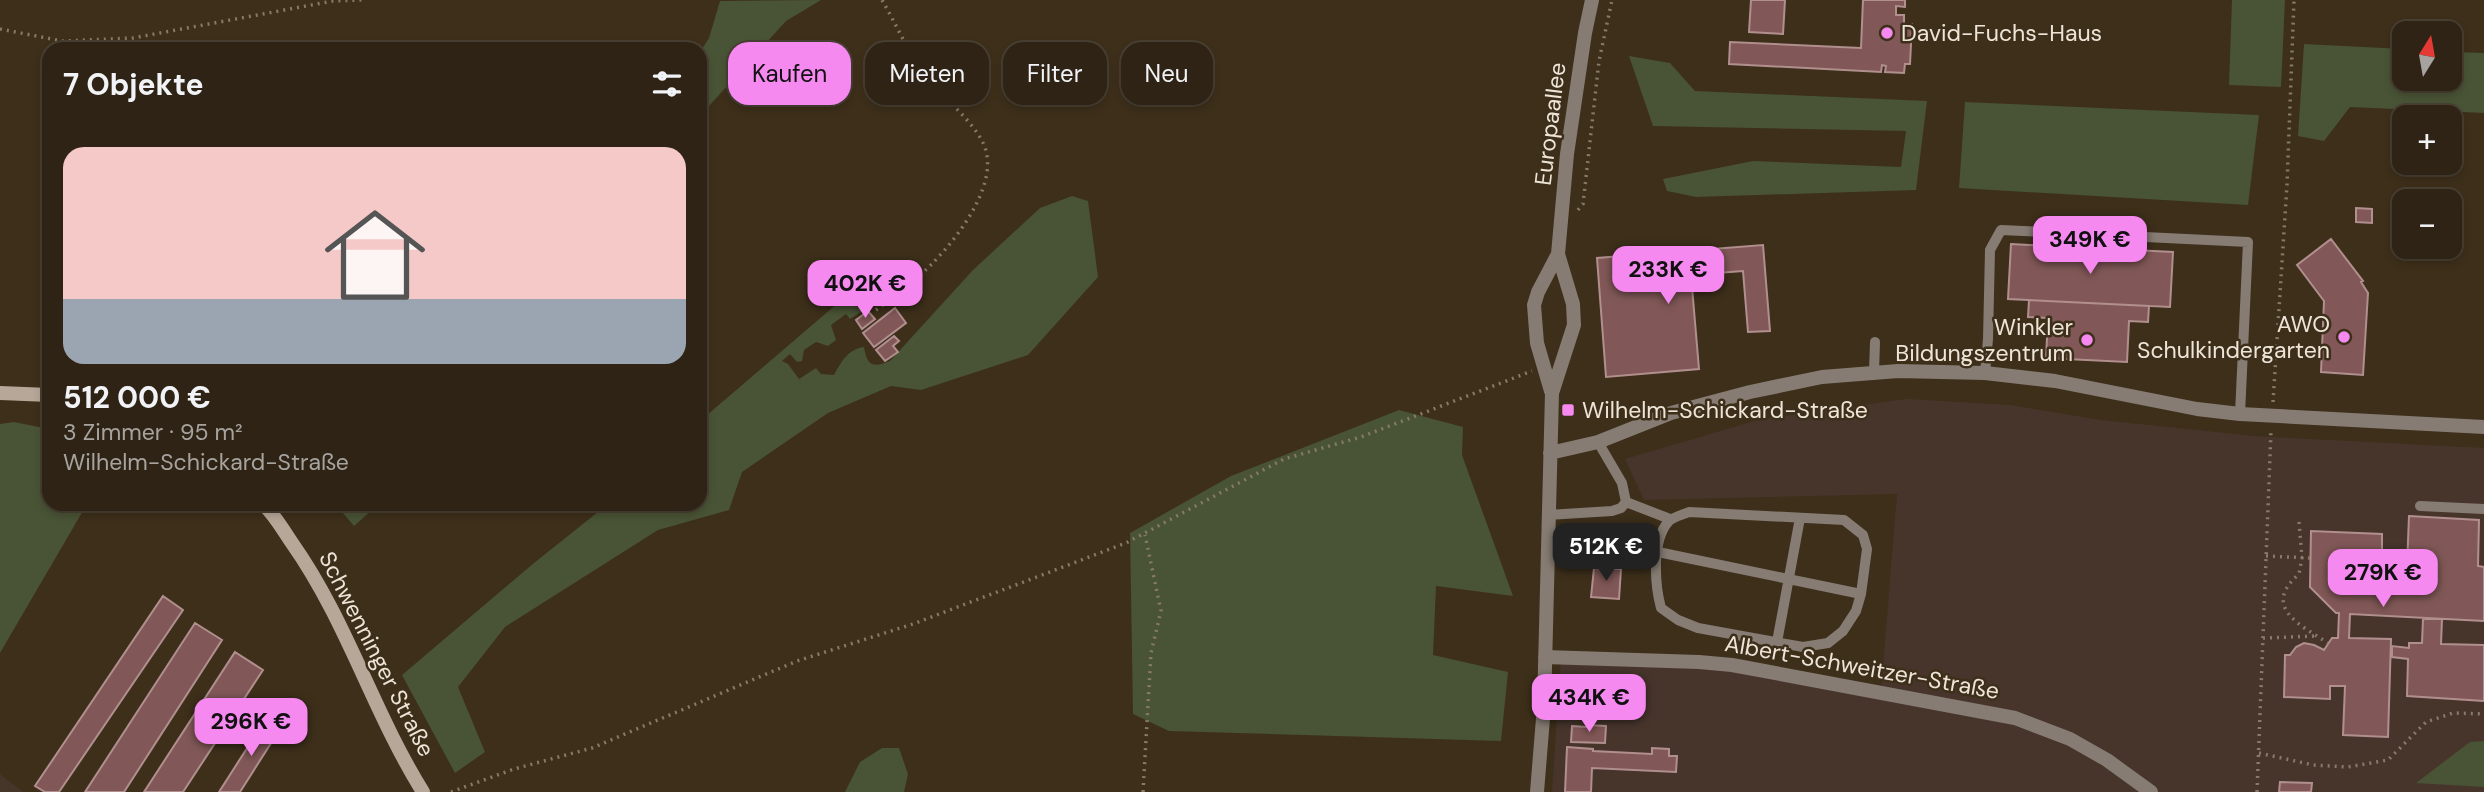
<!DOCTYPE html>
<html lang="de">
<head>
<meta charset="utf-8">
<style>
	:root { --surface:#2e2314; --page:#3a2f22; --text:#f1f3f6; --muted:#a7a4a0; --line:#494034; --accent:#f589ef }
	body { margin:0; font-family:"DM Sans",sans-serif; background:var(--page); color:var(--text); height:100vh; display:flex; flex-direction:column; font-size:26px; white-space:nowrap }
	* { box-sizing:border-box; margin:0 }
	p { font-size:23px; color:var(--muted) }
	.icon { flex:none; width:38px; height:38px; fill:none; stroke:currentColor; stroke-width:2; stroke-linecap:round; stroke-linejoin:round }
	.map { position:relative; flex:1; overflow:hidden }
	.panel { position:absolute; left:42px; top:42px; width:665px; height:469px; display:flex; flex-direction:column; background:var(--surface); border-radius:21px; box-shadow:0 4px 10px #0003,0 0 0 2px var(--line) }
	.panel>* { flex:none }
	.hud { position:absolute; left:728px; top:42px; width:665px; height:63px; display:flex; gap:14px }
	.needle { width:46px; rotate:11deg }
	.controls { position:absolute; left:2392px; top:21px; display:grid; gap:14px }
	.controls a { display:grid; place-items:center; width:70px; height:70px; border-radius:14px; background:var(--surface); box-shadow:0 4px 10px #0003,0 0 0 2px var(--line); font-size:35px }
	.price { position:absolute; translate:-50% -60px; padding:0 16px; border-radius:14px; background:var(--accent); color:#111; font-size:23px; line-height:46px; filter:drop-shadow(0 2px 4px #0008) }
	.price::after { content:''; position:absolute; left:50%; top:42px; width:21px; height:16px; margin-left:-10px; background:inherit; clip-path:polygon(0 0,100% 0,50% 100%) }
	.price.selected { background:#222; color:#fff }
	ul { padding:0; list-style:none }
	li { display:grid; align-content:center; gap:14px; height:371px; padding:0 21px }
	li+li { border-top:2px solid var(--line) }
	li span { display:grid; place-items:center; height:217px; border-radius:21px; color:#555 }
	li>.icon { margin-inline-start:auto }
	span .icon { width:126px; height:126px; fill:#fffc; stroke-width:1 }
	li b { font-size:30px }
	h2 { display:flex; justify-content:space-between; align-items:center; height:84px; padding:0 21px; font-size:30px }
	.pill { padding:0 24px; border-radius:21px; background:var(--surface); box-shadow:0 4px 10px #0003,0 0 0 2px var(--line); font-size:24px; line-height:63px }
	.pill.selected { background:var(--accent); color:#111 }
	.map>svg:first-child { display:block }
</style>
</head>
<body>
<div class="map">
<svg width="2484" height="792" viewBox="0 0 2484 792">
	<rect width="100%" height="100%" fill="#3d2f1a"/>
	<path fill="#47352c" d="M1906,399L2010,405L2101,420L2254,436L2484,448V792H1552L1561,657L1699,662L1881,692L1897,494L1644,500L1625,459L1761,419Z"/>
	<path fill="#453629" d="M0,774L23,792H0Z"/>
	<path fill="#495335" d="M821,0L786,21L700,116V52L709,38L720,1Z
		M2232,0H2285L2281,87L2229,85Z
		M2304,44L2404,49V79H2450V52L2484,53V113L2350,107L2324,141L2298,136Z
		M1629,56L1670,63L1695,91L1927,101L1916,190L1696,197L1667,191L1663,179L1753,161L1901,167L1906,131L1653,126Z
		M1965,102L2259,115L2248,205L1959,188Z
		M1072,196L1088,201L1098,277L1028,355L921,390L891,386L828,413L742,472L729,510L658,530L505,627L458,687L485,752L455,773L402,675L534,563L608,504H700V421L839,302L847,301L864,310L850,319L846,314L831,325L836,340L828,346L816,342L804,350L802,361L797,362L790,354L782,361L788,364L799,379L816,368L821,374L834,375C841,362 848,349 864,347C867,366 873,368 890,361L973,270L1040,208Z
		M1399,410L1463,427L1462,455L1513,596L1436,586L1433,655L1508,672L1501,741L1169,731L1133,714L1130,533L1231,476Z
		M14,422L49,429V504H87L0,653V424Z
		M339,504H379L354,526L337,506Z
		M2484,741V787L2416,783L2470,742Z
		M882,748H899L908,774L904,792H845L860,762Z"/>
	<path fill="#815857" stroke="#b08f8e" stroke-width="2" d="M1751,0H1785L1783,34L1749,32Z
		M1863,0H1905V7L1896,6V15H1904V24H1912L1910,64H1905L1904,73L1885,72L1886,66L1882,65L1881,72L1729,64L1730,42L1861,48Z
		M2356,208L2372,209V223L2356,222Z
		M2331,239L2363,281L2361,282L2368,293L2363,375L2321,372L2324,301L2297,265Z
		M2011,244L2173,252L2170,307L2008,299Z
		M1763,245L1770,331L1748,332L1743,271L1691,275L1699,369L1606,377L1597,258Z
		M2029,300L2149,306L2148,322L2129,321L2127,362L2046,358L2048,318L2028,317Z
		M895,308L906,323L874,347L863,333Z
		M868,311L875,319L862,329L856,320Z
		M894,336L899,341L893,346L898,352L885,361L876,350Z
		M2409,516L2479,520L2478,566L2484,567V621L2350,614L2349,638L2391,639L2388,737L2343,735L2345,686H2330V699L2284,697L2285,655H2290L2296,647L2304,643L2314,645L2324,650L2332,638H2338L2339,613H2336L2310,587L2311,531L2382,534V565L2407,567Z
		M1582,539L1609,542L1606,568L1580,567Z
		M1594,568L1621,569L1619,599L1591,597Z
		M163,596L183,610L59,792H45L35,786Z
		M2423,619H2442L2441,644L2484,645V701L2407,696L2408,659L2392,657V646L2409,648V643H2422Z
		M195,623L222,640L124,792H85Z
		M235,652L263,670L183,792H144Z
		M1570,681L1592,682V692L1569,691Z
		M265,720L280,729L240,792H219Z
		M1587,725L1606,726L1605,743L1571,742L1572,726L1587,727Z
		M1567,747L1593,749V751L1652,754V748L1669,749V756H1677L1676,772L1592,768L1591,792H1565Z
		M2280,782L2312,783L2311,792H2279Z"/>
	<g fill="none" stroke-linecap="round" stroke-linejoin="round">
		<path stroke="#867a68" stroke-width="3.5" stroke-dasharray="2 5" stroke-linecap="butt" d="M0,29L62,41L133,38L333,1L362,0
			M1578,210L1583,204L1599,61L1612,0
			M876,310C890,299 905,289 918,277C948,251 1002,187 984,145C973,120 942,97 925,75C908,52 896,24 882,0
			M2273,402L2287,185L2294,0
			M2299,522L2302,558L2299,574C2261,607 2300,625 2328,643
			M2266,556L2310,558
			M2263,638L2316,636
			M2259,753L2313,765L2348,767L2388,760L2426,722L2453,713L2484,714
			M451,792L514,769L592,748L797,661L913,624L1126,543L1284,459L1361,437L1532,371
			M1143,792L1151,653L1161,611L1145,535
			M2257,792L2271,430"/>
		<path stroke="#867c73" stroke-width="10" d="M1874,373L1875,342
			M1985,373L1988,339L1990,250L2001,230L2248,242L2240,414
			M1626,502L1670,519
			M2420,506L2484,509
			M1689,512L1844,520L1863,535L1867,549L1861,594L1856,611L1843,631L1828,643L1803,647L1698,628L1678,620L1661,608C1655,586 1651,540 1669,521C1673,517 1682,515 1689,512Z
			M1548,515L1612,511L1621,508L1626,502L1622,483L1598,442
			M1658,552L1861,594
			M1777,642L1800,518"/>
		<path stroke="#867c73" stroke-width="14" d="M1551,391L1537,343L1534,305L1538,292L1558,254L1567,154L1585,33L1592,0
			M1550,453L1598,442L1671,413L1750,392L1822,377L1898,371L1985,373L2055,381L2197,409L2240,414L2484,427
			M1545,657L1699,662L1732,665L2015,718L2070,739L2107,760L2151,792
			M1537,792L1544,706L1552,393L1574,325L1573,304L1558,254"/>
		<path stroke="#b6a798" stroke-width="14" d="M0,393L49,395
			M263,504C275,515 283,530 292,543C347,621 373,712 423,792"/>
	</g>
	<g fill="#f589ef" stroke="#3d2f1a" stroke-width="2.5">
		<circle cx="1887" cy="33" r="7"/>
		<circle cx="2344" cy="337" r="7"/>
		<circle cx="2087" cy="340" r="7"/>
		<rect x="1561" y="403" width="14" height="14" rx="3.5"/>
	</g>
	<g text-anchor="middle" stroke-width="5" stroke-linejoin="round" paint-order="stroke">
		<g font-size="23" fill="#eee5d8" stroke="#3d2f1a" text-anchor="start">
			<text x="1901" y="41">David-Fuchs-Haus</text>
			<text x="2330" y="332" text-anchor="end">AWO<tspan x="2330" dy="26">Schulkindergarten</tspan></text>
			<text x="2073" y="335" text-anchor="end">Winkler<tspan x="2073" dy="26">Bildungszentrum</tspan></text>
			<text x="1582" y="418">Wilhelm-Schickard-Straße</text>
		</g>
		<g font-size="23" fill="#eee5d8" stroke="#3d2f1a">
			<text transform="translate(1550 124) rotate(-83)" y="8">Europaallee</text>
			<text transform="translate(377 654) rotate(63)" y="8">Schwenninger Straße</text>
			<text transform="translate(1862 667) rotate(10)" y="8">Albert-Schweitzer-Straße</text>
		</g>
	</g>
</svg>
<div class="controls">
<a><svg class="needle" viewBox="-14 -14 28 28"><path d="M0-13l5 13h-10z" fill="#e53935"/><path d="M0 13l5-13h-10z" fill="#a7a4a0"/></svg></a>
<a>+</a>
<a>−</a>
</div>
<b class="price" style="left:2090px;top:276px">349K €</b>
<b class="price" style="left:1668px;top:306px">233K €</b>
<b class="price" style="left:865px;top:320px">402K €</b>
<b class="price selected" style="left:1606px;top:583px">512K €</b>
<b class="price" style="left:2383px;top:609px">279K €</b>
<b class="price" style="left:1589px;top:734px">434K €</b>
<b class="price" style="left:251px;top:758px">296K €</b>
<div class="hud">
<a class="pill selected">Kaufen</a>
<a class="pill">Mieten</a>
<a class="pill">Filter</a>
<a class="pill">Neu</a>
</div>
<section class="panel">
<h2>7 Objekte<svg class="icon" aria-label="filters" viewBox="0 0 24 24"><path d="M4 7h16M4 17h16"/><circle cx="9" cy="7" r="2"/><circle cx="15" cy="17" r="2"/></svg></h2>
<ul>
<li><span style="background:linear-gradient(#f6c9c9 70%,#9aa5b1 0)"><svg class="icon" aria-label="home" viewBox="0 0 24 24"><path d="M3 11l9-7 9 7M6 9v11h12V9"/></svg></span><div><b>512 000 €</b><p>3 Zimmer · 95 m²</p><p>Wilhelm-Schickard-Straße</p></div></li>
</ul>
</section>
</div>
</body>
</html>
